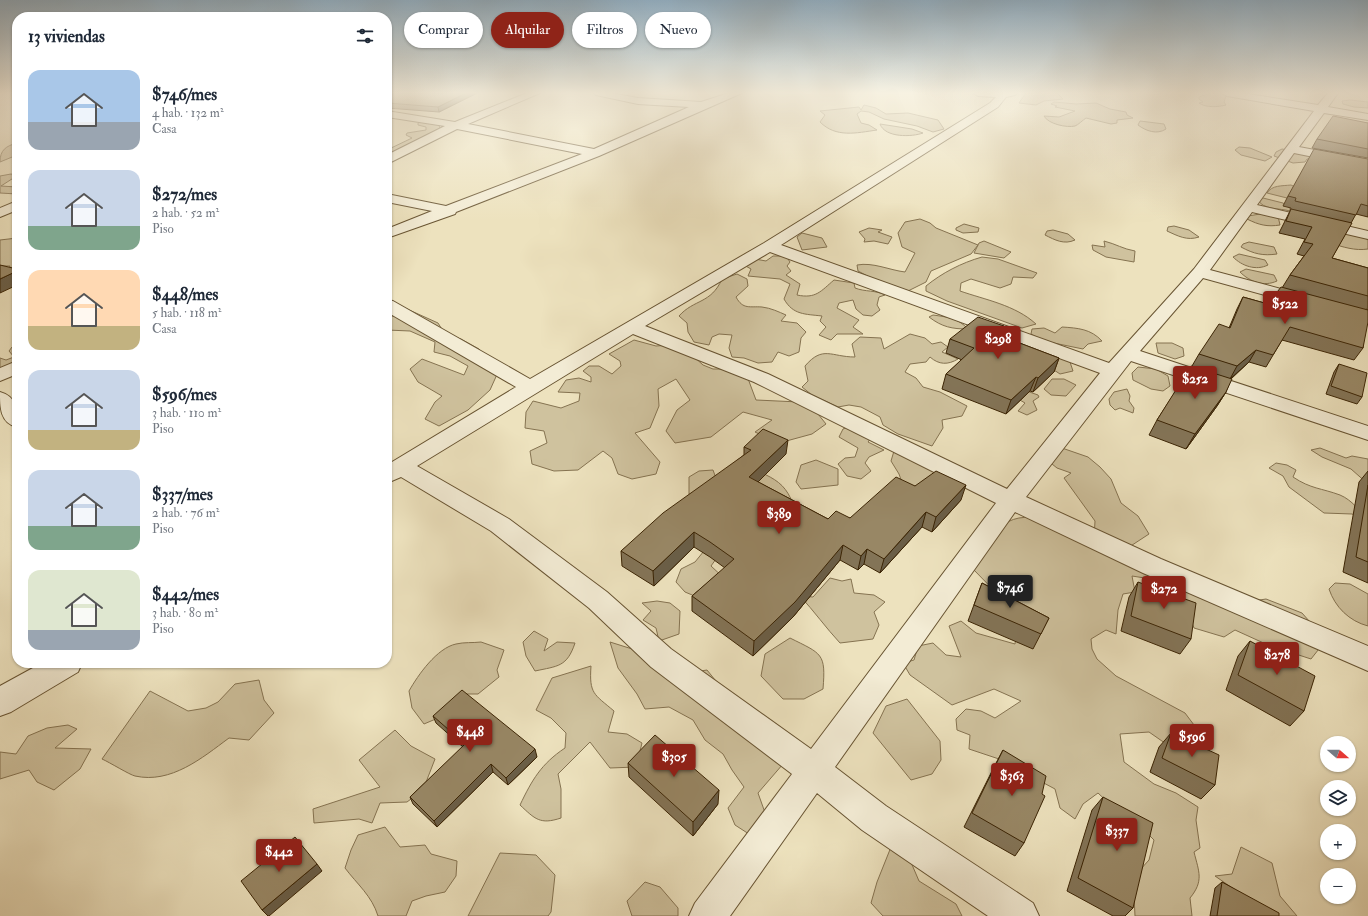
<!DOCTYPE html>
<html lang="es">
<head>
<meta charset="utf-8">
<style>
	:root { --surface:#fff; --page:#f6f6f7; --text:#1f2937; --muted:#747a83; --accent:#8f2418 }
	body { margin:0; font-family:"IM FELL Double Pica",serif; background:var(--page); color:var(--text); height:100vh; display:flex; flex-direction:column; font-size:15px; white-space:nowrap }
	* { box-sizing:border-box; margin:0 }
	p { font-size:13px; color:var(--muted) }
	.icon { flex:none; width:22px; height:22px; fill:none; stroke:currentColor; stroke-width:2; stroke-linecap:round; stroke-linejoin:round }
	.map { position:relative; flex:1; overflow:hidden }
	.details { position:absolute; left:12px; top:12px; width:380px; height:656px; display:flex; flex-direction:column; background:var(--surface); border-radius:16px; box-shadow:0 1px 3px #0004 }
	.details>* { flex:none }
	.banner { position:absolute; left:404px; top:12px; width:380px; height:36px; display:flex; gap:8px }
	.needle { width:26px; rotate:110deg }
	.controls { position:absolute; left:1320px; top:736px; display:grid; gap:8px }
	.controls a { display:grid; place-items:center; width:36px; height:36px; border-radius:50%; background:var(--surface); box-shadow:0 1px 3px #0004; font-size:20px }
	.price { position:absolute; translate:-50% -34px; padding:0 9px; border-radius:4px; background:var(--accent); color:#fff; font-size:13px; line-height:26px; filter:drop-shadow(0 1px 2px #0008) }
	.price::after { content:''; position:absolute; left:50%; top:24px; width:12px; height:9px; margin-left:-6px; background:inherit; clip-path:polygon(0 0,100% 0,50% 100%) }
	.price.active { background:#222; color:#fff }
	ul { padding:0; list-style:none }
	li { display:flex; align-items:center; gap:12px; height:100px; padding:0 16px }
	li span { display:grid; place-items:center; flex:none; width:112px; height:80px; border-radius:12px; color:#555 }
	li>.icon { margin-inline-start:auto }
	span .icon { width:48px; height:48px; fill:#fffc; stroke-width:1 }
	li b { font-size:17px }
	h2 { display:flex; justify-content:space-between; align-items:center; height:48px; padding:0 16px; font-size:17px }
	.tag { padding:0 14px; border-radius:18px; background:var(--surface); box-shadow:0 1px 3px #0004; font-size:14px; line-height:36px }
	.tag.active { background:var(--accent); color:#fff }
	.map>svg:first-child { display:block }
</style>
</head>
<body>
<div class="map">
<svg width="1368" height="916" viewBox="0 0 1368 916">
	<rect width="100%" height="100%" fill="#ede2be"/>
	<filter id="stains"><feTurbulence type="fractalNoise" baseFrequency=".005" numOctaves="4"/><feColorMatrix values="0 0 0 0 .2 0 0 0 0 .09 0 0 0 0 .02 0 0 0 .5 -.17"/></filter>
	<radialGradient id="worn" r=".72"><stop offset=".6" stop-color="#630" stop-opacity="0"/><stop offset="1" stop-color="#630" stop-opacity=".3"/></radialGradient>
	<path fill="#cfc29e" stroke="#857351" d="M1026,93H1057L1063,99L1044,101L1036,105L1019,103Z
		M1211,93H1223L1226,96L1224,102L1226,105C1218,107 1206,108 1199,103L1203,102L1199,99V97Z
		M1350,100L1368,102V108L1354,107L1343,104L1342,101Z
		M1054,102L1076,104L1096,103L1110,109L1126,112L1127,115L1133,118L1117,120V123L1111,124L1086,118C1083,120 1078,125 1075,126C1067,128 1048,124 1044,116L1059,117L1075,111L1055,107L1057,106L1051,104Z
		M864,105L876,108L886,114L908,113L938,120L944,129L933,132L917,126L884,119L869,112L861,111L857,114L861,123L869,125L877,130C856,133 836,138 820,122L825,115L820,111L859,107L861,110Z
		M422,121L432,122L439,125L440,129L462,127L387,157V150L412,138L406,135L407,133L426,130V127L418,125V123Z
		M1140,121L1164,124L1166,129C1157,135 1146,131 1138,125Z
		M880,124L912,129L923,133C912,137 885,138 880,124Z
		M17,143V155L0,162C0,150 6,146 17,143Z
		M1239,147L1250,148L1272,157L1265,161L1241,155L1235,150Z
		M1282,149L1318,155L1317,160L1307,159L1305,162L1293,163L1274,156L1276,152Z
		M11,174L15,175V177L1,186L17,187V194L0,193V176Z
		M1291,185L1304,191L1303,202L1267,193C1272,185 1282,186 1291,185Z
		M1263,198L1283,203L1290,208V211C1280,208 1263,210 1258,200Z
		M1266,213L1278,216L1280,225C1267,227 1259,225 1247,219L1248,216Z
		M920,219L930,223L936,228L978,245L971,254L931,271L926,282L906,292L877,281L858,271L857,265C873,262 889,270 905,272L915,253L902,247L898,233L905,222Z
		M964,224L979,228L978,232L963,233L956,230V228Z
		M1174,226L1189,230L1199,237C1187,241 1178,236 1167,231L1168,227Z
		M869,228L882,230L878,232L892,237L888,244L874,241L864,242L865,239L859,232Z
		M1053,230L1068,234L1075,240C1064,245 1055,240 1045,235L1047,231Z
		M1337,231L1362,235L1368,240V249C1355,251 1343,247 1330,243Z
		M802,233L822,238L827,247L802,250L797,237Z
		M17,238V275L8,270L10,266H0V240Z
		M984,241L1011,252L1004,258L974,253L979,243Z
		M1104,241C1116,244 1123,249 1135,251L1134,262L1106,257L1093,250L1092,245L1105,247Z
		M1249,242L1274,247L1277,254C1263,256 1254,254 1241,247L1243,244Z
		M1239,254L1265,260L1268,265C1256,271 1242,266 1233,257Z
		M773,256H786L790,262L787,266L791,271L786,275L800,284L797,295C816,299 821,291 834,280L854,283L855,288C865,292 876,290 885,295L879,297L877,305L880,310L872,316L863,315L856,309L853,300L839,303L837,308L859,320L853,327L863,334H837L831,340L819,335L826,327L820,321L822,316C805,314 793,315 784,299L790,284L780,279L748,276L751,269L744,265L755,259L766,261Z
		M982,257L998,259L1037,273L1033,278L1013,277L1011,284L1000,288L971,279L961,283L960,291C986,300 1015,305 1036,324L1022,328L947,301L926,291V286C942,273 961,263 982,257Z
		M1246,269L1274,275L1277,281C1264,287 1250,282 1240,272Z
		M737,274L747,279L748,286L736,297C743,310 750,306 762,307C771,308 779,312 786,315L781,321L797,323L806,332L801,338L799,352L789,356L778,352L772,362L758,363L744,358L732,357L729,348L732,335L719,334L712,337L709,345L694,342L688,332L687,323L679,316C694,299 711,304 722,279Z
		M387,300L438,323L445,334L461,339L479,349L499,370L490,390L468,410L439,426L425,419L435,402L442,396L418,382L410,369L422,359L464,375L468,366L450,356L434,352L435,342L410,331L387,330V318L396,315L387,312Z
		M933,315C947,317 958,318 968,329C952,329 942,327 929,317Z
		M1062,327C1078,328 1091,329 1102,341L1088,344L1083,349L1044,341L1031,334L1032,329L1044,328L1055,333Z
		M910,334L925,338L932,344L941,342L948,347L942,352L958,359C948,365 939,365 930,357L926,362L910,364L905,372L916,378L923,387L940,392L967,406L962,416L942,420L943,428L932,446L898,434L883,425L880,417L861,407L849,405L838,407L812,395L802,387L808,381L805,366C823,345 831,357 855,357L852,344L860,337L881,338L884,349Z
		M634,340L656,346L670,345L691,354L703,365L713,369H732L747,376L756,400L799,402L814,409L826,424L812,434L779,443L755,432L772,420L743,412L711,437L675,443L666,431L677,410L690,400L676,379L658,389L659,406L650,428L635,433L660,462L656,474L632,479L618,474L612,458L603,451L578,470L554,471L532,464L530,451L547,443L544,431L525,428L526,412L533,401L561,408L579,401L580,393L558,392L566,380L579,378L591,382V377L583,371L589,366H599L612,374L621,366L620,361L609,354Z
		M1156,343H1172L1183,348L1184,356L1175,359L1158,353Z
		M17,345V365L0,372V358L6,360L14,357L9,351L12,347Z
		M1061,357L1070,362L1073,371L1060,374L1048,366Z
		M1138,367L1156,369L1168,376L1170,386L1163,391L1151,389L1133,380L1132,373Z
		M1052,379H1064L1076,385L1066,396L1051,395L1044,389Z
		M1021,389L1038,395L1039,397L1033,401L1037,410L1027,415L1018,411L1025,403L1013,396Z
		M1127,389L1130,396L1129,401L1134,408L1133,413L1120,408L1115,410L1110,405L1109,399L1114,392Z
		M861,421L875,433L868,442L884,450L869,457L865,463L871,471L861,479L847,476L838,464L845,458L855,457L858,448L839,437L843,429Z
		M1059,447L1088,457L1100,467L1111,479L1121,503L1138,516L1149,534L1120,553L1135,563L1151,579L1132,576L1135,592L1123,594L1118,610L1116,634L1106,630L1091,639L1092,649L1097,659L1116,676L1185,713L1206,741L1205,756L1182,755L1149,732L1120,734L1124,762L1154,784L1176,793L1198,807L1196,820L1200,848L1194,852C1199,872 1204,881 1190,898L1192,916H1135L1134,895L1139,871L1149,860L1154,840L1136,822L1116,810L1098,793L1083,804L1075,819L1060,808L1055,789L999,759L969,749L970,735L957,730L956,719L966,709L981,711L995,718L1021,701L994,689L952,705L910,675L903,663L914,660L918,646L933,643L946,655L961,657L949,626L961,621L976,633L1015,644L1019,616L972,568C978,559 996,529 1003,525C1029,505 1069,529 1094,539L1095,521L1064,478L1071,473L1057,468L1047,460Z
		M1320,448L1346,458L1352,456L1368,459V484L1351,469L1322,457L1311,450Z
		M894,451L931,468L937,476L930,486L904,488L899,474L891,461Z
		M816,460L838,469V485L801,489L796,482L801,465Z
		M1276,463L1287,465L1296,470L1293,477C1311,489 1321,488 1340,495C1352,500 1360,511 1368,521L1352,514L1324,513L1289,487L1283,476L1269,468Z
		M713,470L717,481L701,497L689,494V477L699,471Z
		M760,472C775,479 784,484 791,499L788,506L747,498Z
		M708,546L721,552L711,566L725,579L697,597L685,592L676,582L681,569L695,562Z
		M830,578L842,581L851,579L854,593L874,595L885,602L874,612L879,625L873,639L840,643C826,628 814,611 800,596L813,597Z
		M1208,582L1234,604L1266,599L1302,613L1326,640L1311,659L1268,645L1235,630L1224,637L1194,628L1189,615L1141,584L1173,591Z
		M1335,583L1350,584L1368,594V626C1349,621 1335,607 1329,589Z
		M657,601L670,603L680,611L679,634L659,641L656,628L643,620L651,611L642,603Z
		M534,631L548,639L544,651L557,642L575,643C567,667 558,666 535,671L526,656L523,642Z
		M790,638C822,654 826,653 823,689L804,699H783L761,676L765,654Z
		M481,642L504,650L497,670L499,677L478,694H465L438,718L424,724L412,708L409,691C418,675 437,648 456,644C464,642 473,643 481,642Z
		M610,642L648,654L682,674L707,670L783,764L758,793L768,821L752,836L735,825L728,808L744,787L732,770L723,754L705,740L693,720L669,707L645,709L637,694L618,668Z
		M591,666C589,694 594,694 614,711L608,732L627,734L642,743L636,767L610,768L590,742L558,774L561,789V818C540,825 535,819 520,805C532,780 541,764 565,748L566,733L551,718L536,710L552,678Z
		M259,680L264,700L274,713L249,740L229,738C202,758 171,784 135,776C130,775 109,762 102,759L150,691L188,711L206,708L218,702L235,684Z
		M907,699L940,741L941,760L932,774L911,780L873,733L886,706Z
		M68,725L77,729L55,748L91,749L80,769L54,790L37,782L29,770L0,779V752L16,754L28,736L47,728Z
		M395,730L411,746L435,759L423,790L407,802L380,803L372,823L359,819L314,823L313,809L380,787L359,760Z
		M385,827L400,847L425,845L431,854L457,861L456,876L445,892L426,896L412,901L406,916H378C372,896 357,884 345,868L351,850L358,835Z
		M891,847L907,853L919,881L956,904L962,916H883L871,903L877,882Z
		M1241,847L1272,863L1280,896L1297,916H1273L1215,876L1232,874Z
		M500,853L536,855L555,875L551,912L548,916H468Z
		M645,882L660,887L678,908V916H632L627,901Z"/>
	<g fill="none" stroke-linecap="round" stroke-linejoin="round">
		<g stroke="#685432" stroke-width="2">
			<path id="minor" d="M527,93H540L468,124L594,149L689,107L638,104L596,95L594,93H611L638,98L701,102L729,93H742L599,156L456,212L455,214L387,238V229L432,211L387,202V194L446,206L582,154L457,129L387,164V155L445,126L387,117V111L455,122Z
				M973,93H1017L1015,95L1006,97L998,107L781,245L1109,363L1194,269L1314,111L1227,96L1222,93H1242L1318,105L1328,93H1338L1328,107L1368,114V120L1324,113L1299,147L1368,160V168L1294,153L1257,205L1368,231V239L1252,212L1210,270L1311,297L1313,301L1311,305L1305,306L1203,278L1140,351L1368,426V440L1131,361L1026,497L1161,559L1368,646V671L1143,573L1015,512L835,767L886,806L1033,903L1039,916H988L862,830L817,793L730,916H689L695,903L792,774L651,667L589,608L491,531L401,477L387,483V465L516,387L387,312V300L393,301L530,379L764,243L990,103L996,97L978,96ZM770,252L1100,373L1007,489L768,374L645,326ZM633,334L754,382L996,503L811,749L671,649L607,592L509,519L417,466Z
				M17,201V210L0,217V208Z
				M17,361V374L0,381V368Z
				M0,392C18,397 17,412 17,427C0,423 0,407 0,392Z
				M42,663H82L78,672L11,712L0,716V686Z"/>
		</g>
		<use href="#minor" fill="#f3ecd5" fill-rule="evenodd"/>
	</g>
	<path fill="#837457" stroke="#3b2404" d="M387,93H477L439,112L387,108Z
		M1368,123V158L1312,148L1317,139Z
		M1368,159V217L1356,214L1332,258L1368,268V310L1366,309L1365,310L1363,348L1354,360L1282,340L1266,367L1249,362L1231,379L1226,392L1217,406L1186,449L1149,435L1157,420L1192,366L1199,354L1229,328L1237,309L1243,297L1268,304L1282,288L1290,275L1304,256L1297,254L1305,239L1279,233L1290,211L1291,208L1283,206L1288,196Z
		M1004,326L1001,336L1059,358L1054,372L1033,392L1030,391L1006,414L942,389L946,374L962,360L946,353L950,339Z
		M1339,364L1362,397L1357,404L1326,394L1334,372Z
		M744,447L786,454L758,482L828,519L850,518L915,486L961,500L932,532L922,527L880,573L864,564L858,570L840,560L793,617L753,656L692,611V596L725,568L710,557L694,547L654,586L622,566L621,551L744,455Z
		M1368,471V583L1343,572L1359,482Z
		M1138,582L1191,639L1180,654L1121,631L1129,597Z
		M982,583L1049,618L1033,649L968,621Z
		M1250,641L1304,711L1290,726L1226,690L1238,656Z
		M433,716L537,757L508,785L493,772L437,827L413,804L410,797L463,747L436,723Z
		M1171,733L1215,785L1201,799L1150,772L1159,747Z
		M1003,750L1024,843L1015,856L964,827L995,765Z
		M628,763L718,804L693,836L629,777Z
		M1103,797L1133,908L1125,916H1113L1067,891L1092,810Z
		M1222,882L1279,916H1210L1215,888Z"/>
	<path fill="#6a5e47" stroke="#3b2404" d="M466,93H477L439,112L438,107Z
		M17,271V285L0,293V279Z
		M1004,326L999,340L996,334Z
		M1256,350L1249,362L1230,379L1237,366Z
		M1059,358L1054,372L1033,392L1038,378Z
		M1036,377L1030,391L1006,414L1011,400Z
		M1226,392L1217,406L1186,449L1195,434Z
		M788,440L786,454L748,492L749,477Z
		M966,485L961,500L932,532L936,517Z
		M926,512L922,527L880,573L884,559Z
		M694,532V547L654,586L653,571Z
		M843,545L840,560L793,617L753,656L754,641Z
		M867,549L864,564L858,570L861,556Z
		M535,749L537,757L508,785L506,778Z
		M491,764L493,772L437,827L434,821Z
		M719,790L718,804L693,836V822Z
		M317,864L322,871L269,916H268L262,910Z"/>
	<path fill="#988765" stroke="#3b2404" d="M387,93H466L438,107L387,103Z
		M1333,116L1368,123V149L1317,139Z
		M1314,149L1368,159V206L1361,204L1356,215L1295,201L1296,198L1288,196Z
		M1291,209L1352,223L1332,258L1368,268V296L1290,275L1313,244L1304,242L1312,227L1286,221Z
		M0,265L17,269V271L0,279Z
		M1281,287L1368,310V322L1363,348L1290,327L1273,355L1256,350L1237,366L1199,354L1219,324L1230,328L1243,297L1268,304Z
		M978,317L1004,326L996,334L1059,358L1038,378L1036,377L1011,400L946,374L974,348L950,339Z
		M1339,364L1367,373L1362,397L1331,386Z
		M1191,366L1232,379L1226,392L1195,434L1157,420Z
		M763,429L788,440L749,477L828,519L836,511L850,518L896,477L915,486L936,471L966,485L936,517L926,512L884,559L867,549L861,556L843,545L795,602L754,641L692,596L734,559L710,542L694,532L653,571L621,551L663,513L751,450L744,447Z
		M1368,485V562L1356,557Z
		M1138,582L1196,603L1191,639L1131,616Z
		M982,583L1049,618L1041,634L974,605Z
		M1250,641L1315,676L1304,711L1238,675Z
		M462,690L535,749L506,778L491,764L434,821L410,797L465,744L433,716Z
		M1171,733L1219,755L1215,785L1162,758Z
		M655,735L719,790L693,822L628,763Z
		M1003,750L1046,776L1042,794L1045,796L1024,843L972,813Z
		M1103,797L1153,823L1133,908L1078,878Z
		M295,837L317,864L262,910L241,881Z
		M1222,882L1279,913V916H1217Z"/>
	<linearGradient id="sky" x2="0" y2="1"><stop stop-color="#91acbe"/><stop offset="0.42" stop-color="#f7f2e2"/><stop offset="1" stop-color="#f7f2e2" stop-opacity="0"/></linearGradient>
	<rect width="1368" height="221" fill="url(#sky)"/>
	<rect width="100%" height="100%" filter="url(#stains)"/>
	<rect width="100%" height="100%" fill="url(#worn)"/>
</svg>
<div class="controls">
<a><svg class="needle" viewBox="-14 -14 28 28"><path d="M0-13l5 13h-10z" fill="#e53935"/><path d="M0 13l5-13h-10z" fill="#747a83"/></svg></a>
<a><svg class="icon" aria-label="layers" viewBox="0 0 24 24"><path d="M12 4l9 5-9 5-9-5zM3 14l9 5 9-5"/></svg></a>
<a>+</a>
<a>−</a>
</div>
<b class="price" style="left:1285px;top:325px">$522</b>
<b class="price" style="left:998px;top:360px">$298</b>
<b class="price" style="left:1195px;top:400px">$252</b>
<b class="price" style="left:779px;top:535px">$389</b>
<b class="price active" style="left:1010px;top:609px">$746</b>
<b class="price" style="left:1164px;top:610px">$272</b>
<b class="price" style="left:1277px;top:676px">$278</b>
<b class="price" style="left:470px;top:753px">$448</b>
<b class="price" style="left:1192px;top:758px">$596</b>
<b class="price" style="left:674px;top:778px">$305</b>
<b class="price" style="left:1012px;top:797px">$363</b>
<b class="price" style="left:1117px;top:852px">$337</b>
<b class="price" style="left:279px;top:873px">$442</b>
<div class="banner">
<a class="tag">Comprar</a>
<a class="tag active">Alquilar</a>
<a class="tag">Filtros</a>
<a class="tag">Nuevo</a>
</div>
<section class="details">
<h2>13 viviendas<svg class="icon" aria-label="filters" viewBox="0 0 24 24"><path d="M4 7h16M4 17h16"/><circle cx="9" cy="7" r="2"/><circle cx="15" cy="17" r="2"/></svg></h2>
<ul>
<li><span style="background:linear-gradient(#a9c7e8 65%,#9aa5b1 0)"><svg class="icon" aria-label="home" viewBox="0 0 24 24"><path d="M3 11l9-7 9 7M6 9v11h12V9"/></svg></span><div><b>$746/mes</b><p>4 hab. · 132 m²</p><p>Casa</p></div></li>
<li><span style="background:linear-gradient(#c9d6e8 70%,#7fa58c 0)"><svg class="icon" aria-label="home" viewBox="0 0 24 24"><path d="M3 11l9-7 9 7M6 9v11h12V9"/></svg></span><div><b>$272/mes</b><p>2 hab. · 52 m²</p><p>Piso</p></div></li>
<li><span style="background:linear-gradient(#ffd9b3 70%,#c2b280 0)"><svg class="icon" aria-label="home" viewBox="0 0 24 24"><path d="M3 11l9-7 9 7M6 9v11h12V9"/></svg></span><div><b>$448/mes</b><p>5 hab. · 118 m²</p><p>Casa</p></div></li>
<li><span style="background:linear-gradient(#c9d6e8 75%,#c2b280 0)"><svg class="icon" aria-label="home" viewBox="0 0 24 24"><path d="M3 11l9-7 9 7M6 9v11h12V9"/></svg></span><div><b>$596/mes</b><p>3 hab. · 110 m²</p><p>Piso</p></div></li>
<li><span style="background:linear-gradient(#c9d6e8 70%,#7fa58c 0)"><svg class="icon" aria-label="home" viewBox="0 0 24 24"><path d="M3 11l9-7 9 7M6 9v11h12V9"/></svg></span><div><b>$337/mes</b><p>2 hab. · 76 m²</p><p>Piso</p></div></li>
<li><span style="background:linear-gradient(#dfe7d0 75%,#9aa5b1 0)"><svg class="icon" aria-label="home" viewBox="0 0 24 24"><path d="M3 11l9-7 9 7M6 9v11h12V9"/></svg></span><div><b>$442/mes</b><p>3 hab. · 80 m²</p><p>Piso</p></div></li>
</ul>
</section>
</div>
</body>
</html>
